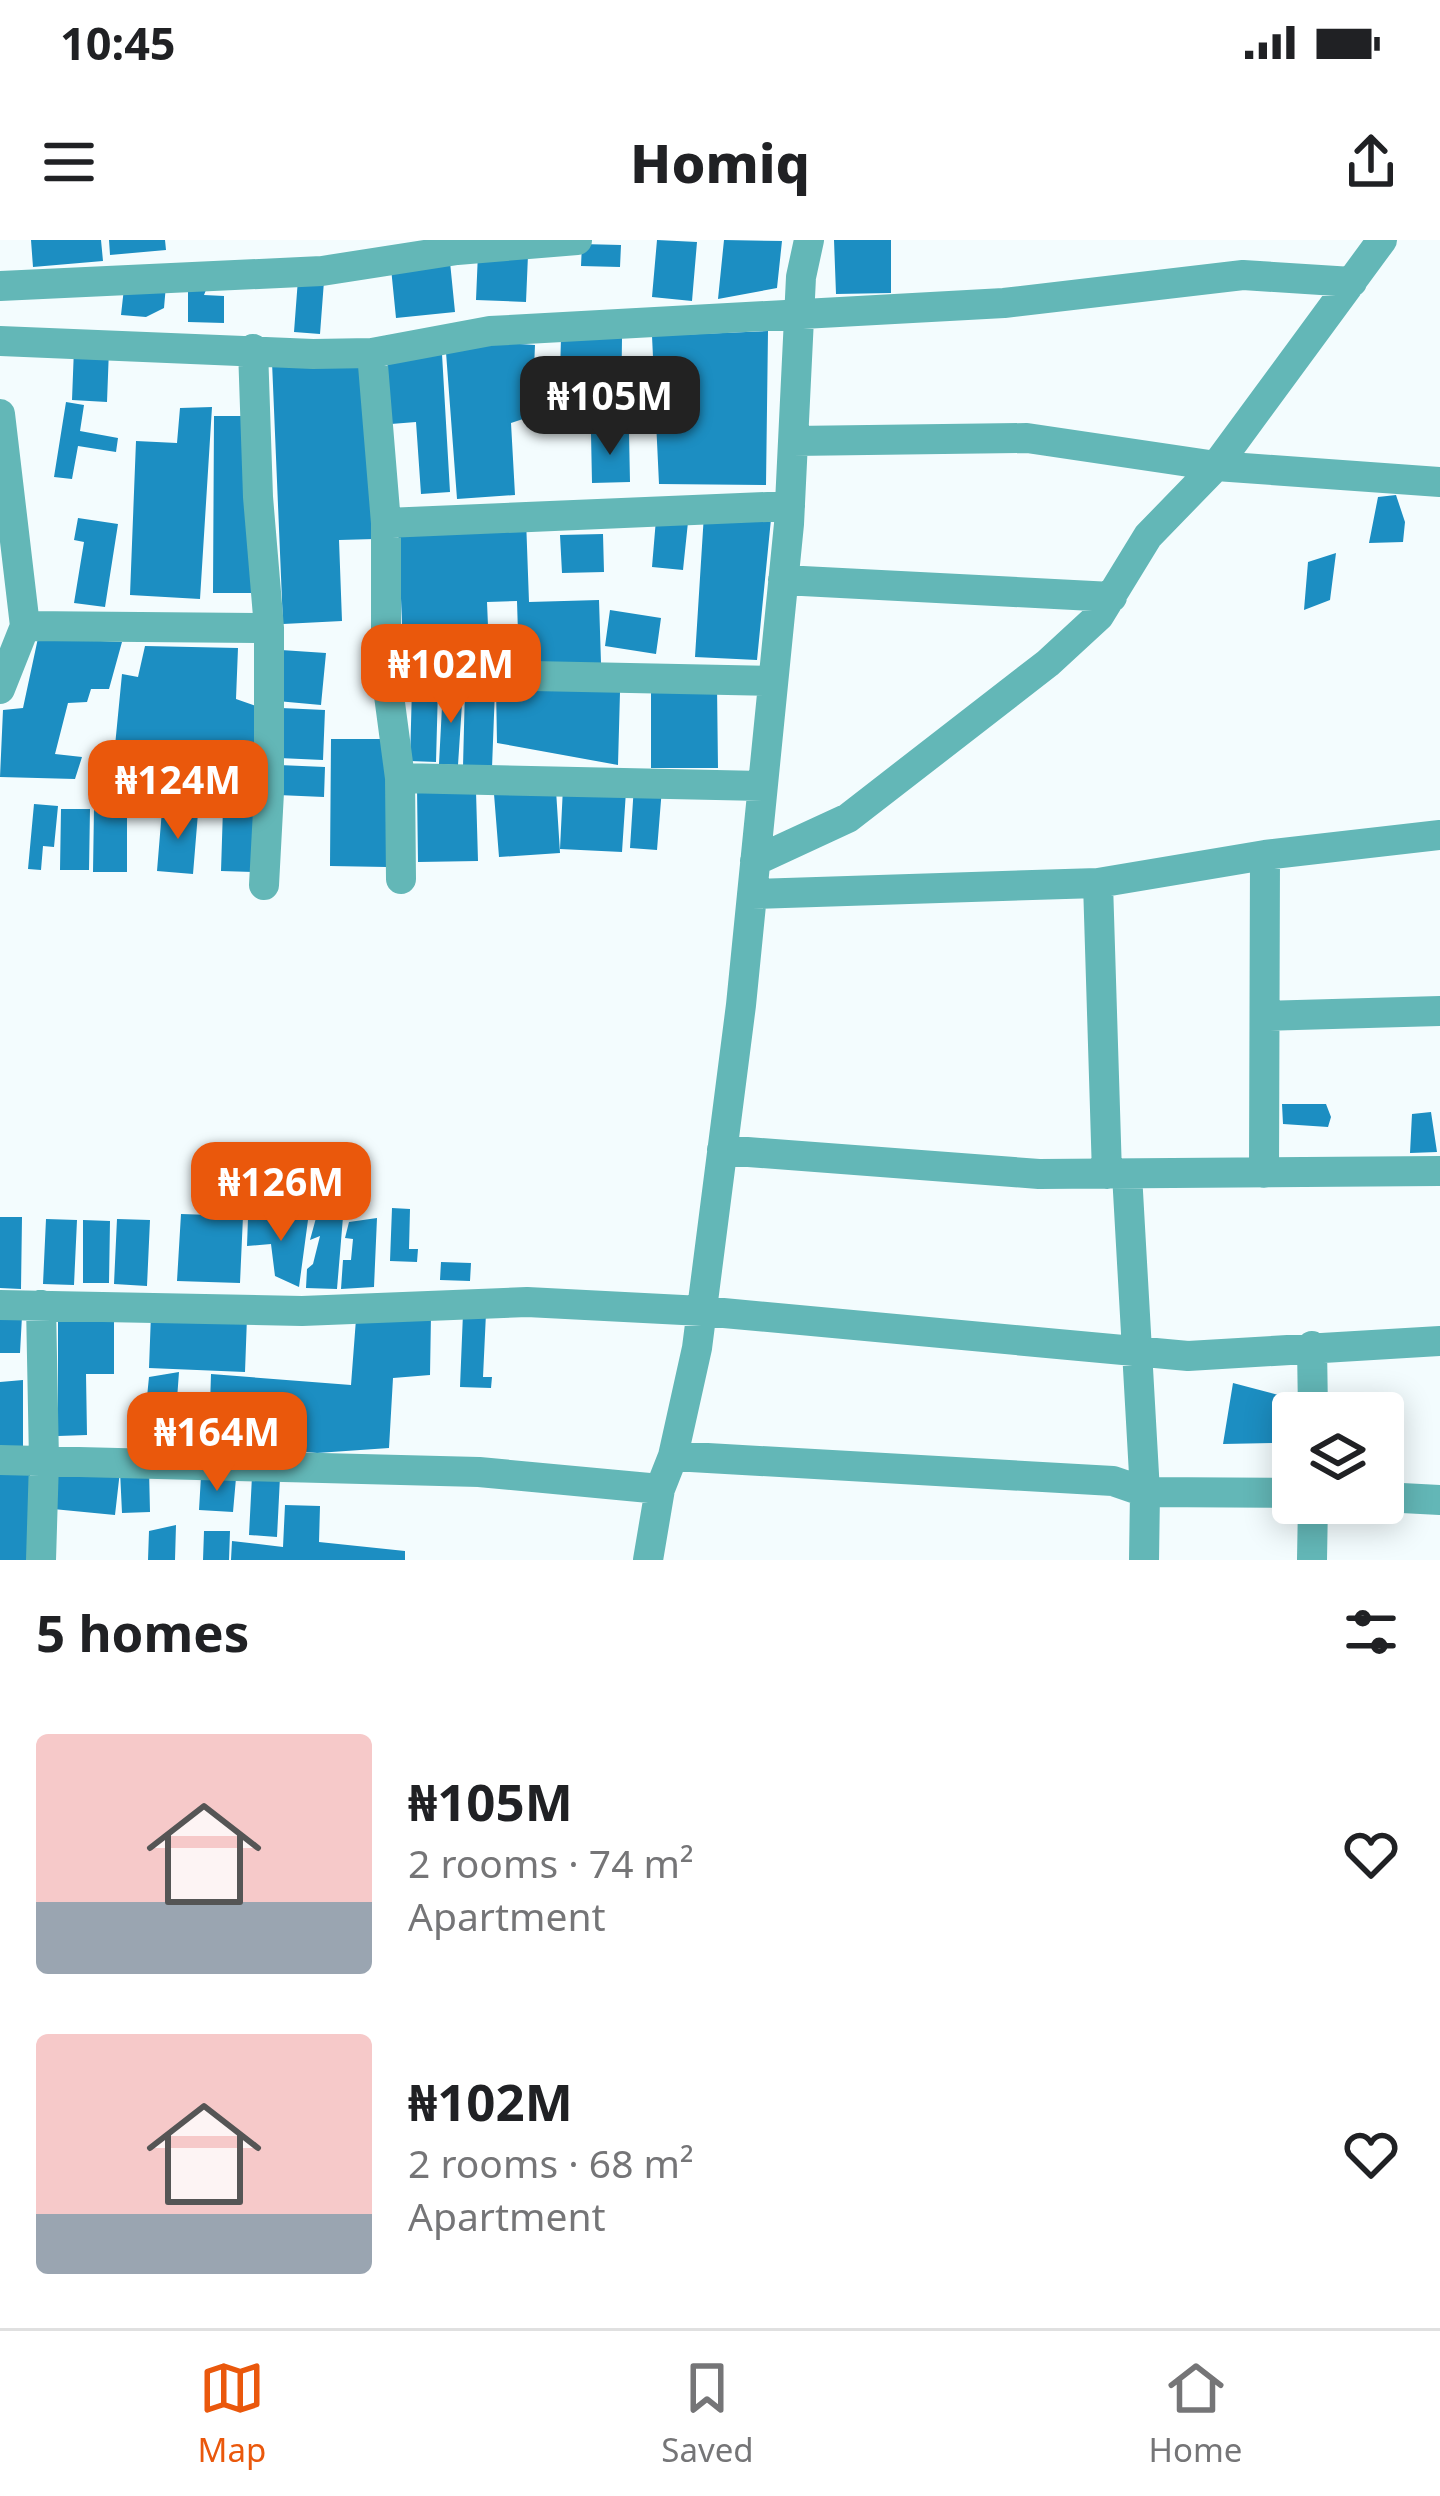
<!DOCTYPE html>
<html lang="en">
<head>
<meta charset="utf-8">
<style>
	:root { --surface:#fff; --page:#f6f6f6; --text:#202124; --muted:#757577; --line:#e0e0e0; --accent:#ea580c }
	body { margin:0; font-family:"Noto Sans",sans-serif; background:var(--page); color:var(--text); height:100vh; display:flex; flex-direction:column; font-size:45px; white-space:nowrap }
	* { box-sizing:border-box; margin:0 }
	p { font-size:39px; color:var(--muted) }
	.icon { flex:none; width:66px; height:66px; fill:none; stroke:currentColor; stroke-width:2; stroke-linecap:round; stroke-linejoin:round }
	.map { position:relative; height:1320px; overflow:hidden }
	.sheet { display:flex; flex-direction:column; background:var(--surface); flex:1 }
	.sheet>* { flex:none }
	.tools { position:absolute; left:1272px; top:1152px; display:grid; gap:24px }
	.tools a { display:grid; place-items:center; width:132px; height:132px; border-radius:12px; background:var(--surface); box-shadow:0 6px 30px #0003; font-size:60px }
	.price { position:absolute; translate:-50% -102px; padding:0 27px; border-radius:24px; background:var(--accent); color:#fff; font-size:39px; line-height:78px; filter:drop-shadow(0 3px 6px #0008) }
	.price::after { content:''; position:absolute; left:50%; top:72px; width:36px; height:27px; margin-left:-18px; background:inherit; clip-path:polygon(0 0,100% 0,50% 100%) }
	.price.on { background:#222; color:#fff }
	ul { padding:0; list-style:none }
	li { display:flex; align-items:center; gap:36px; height:300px; padding:0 36px }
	li span { display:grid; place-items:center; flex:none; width:336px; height:240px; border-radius:12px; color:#555 }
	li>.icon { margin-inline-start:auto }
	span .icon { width:144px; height:144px; fill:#fffc; stroke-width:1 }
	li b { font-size:51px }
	h2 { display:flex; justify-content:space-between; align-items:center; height:144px; padding:0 36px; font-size:51px }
	.status { display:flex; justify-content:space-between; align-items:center; height:84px; padding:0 60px; background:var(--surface); direction:ltr }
	.status svg { height:33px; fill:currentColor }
	header { display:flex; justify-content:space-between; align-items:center; height:156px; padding:0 36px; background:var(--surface); font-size:54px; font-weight:800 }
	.menu { display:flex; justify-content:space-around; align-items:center; height:168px; border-top:3px solid var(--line); background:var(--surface); font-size:33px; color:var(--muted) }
	.menu a { display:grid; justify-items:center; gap:6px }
	.menu .on { color:var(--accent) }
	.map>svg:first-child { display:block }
</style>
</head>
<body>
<div class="status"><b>10:45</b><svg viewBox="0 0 49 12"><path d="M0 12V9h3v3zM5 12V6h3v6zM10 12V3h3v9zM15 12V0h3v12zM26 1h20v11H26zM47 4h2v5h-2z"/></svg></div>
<header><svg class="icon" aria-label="menu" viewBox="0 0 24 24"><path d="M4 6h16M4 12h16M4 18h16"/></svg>Homiq<svg class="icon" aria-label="share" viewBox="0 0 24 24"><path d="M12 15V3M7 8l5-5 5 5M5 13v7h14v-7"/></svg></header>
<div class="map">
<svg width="1440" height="1320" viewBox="0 0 1440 1320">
	<rect width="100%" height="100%" fill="#f3fcfe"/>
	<path fill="#1c8ec2" d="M31,0H101L103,21L33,27Z
		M109,0H165L166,10L110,15Z
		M657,0L697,2L692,61L652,57Z
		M724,0L782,1L777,48L718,59Z
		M834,0H891V53L836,54Z
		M582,4L621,5L620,27L581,26Z
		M478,13L528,15L526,62L476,60Z
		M450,22L455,72L396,78L391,28Z
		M298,39L324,41L320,94L294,92Z
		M166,45L164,68L146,77L121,75L124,48Z
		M188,45H208L204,55L224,56V83L188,82Z
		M768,91L766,245L659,244L652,96Z
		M561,97L622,98L621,175L559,174Z
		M445,99L535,105L532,176L511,183L515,255L457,259Z
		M74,108L109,109L107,162L72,160Z
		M442,114L450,252L421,254L416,182L391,184L387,117Z
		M367,118L375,299L339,300L342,381L283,384L272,122Z
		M66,162L84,165L80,191L118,198L116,212L78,206L72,239L54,237Z
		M212,167L200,359L130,355L136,201L177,203L180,168Z
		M214,176H254L253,353H213Z
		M629,193L630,242L592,243L591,194Z
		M1396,255L1405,282L1403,302L1369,303L1378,257Z
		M704,274L771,279L757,420L695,417Z
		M78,278L118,284L105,367L74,363L84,302L74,300Z
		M526,279L529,362L599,360L601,423L519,426L517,361L487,362L488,386L511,385L513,427L404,432L398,285Z
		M656,279L688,282L683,330L652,327Z
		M603,294L604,332L562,333L560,295Z
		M1336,313L1330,360L1304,370L1308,322Z
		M610,370L661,378L656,414L605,406Z
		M38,398L122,402L109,449H91L87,462L68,463L55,514L82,517L75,539L0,537L3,470L23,468Z
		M145,406L238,408L236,459L259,467L251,548L198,535L111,547L122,434L138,437Z
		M281,410L326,413L321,465L277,461Z
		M651,445H717L718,528H651Z
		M496,446L620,452L618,525L497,503Z
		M412,447L438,448L436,522L410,521Z
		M443,447L463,448L458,525L439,524Z
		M465,448L495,449L492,528L463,527Z
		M281,468L325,470L323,520L279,518Z
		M331,499H388L387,627L330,626Z
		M279,525L325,527L324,557L278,555Z
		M634,545L662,548L657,610L630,608Z
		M417,547L476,551L478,621L418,622Z
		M563,547L626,551L622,612L560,609Z
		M556,550L560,613L499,617L494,554Z
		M34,564L58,566L54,607L43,606L41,630L28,629Z
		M94,568L127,569V632H93Z
		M223,568L254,569L253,632L221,631Z
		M61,569H90L89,630H60Z
		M162,570L198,573L193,634L157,631Z
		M1282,864H1326L1331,877L1328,887L1283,884Z
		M1431,872L1437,912L1410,913L1412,874Z
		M392,968L410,969L409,1009H418L417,1022L390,1021Z
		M181,974L243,976L240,1043L177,1041Z
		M0,977H22L21,1049L0,1048Z
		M343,977L337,1049L306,1048L307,1029L313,1024L320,996L310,1000L316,978Z
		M248,978L308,980L299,1047L275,1036L271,1004L247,1006Z
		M377,978L374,1047L341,1049L343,1020H351L353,999L345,998L349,982Z
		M46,979L77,980L74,1045L43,1044Z
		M117,979L150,980L147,1046L114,1044Z
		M83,980L110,981L109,1043H83Z
		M441,1022L471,1023L470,1041L440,1040Z
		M463,1073H486L483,1137H492L491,1148L460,1147Z
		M151,1074L247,1077L245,1132L149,1128Z
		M431,1075L430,1135L393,1138L389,1208L317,1213L249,1206V1196L209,1198L211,1134L351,1145L356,1079Z
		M22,1076L20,1113H0V1077Z
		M58,1079H114V1134H86L87,1195L58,1196Z
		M179,1132L174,1200L143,1197L149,1137Z
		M23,1140V1208L0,1209V1142Z
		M1233,1143L1286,1157L1274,1203L1223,1204Z
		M57,1225L149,1229L150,1272L122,1273L120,1231L115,1275L53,1269Z
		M0,1232L30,1233L29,1320H0Z
		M201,1236L236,1238L233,1272L199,1270Z
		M252,1236L280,1237L277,1297L249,1295Z
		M285,1265L320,1266L319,1302L405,1311V1320H231L232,1301L283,1307Z
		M176,1285L175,1320H148L149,1291Z
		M204,1291H230L229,1320H203Z"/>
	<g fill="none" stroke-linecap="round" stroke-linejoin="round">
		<path stroke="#63b7b7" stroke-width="30" d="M0,46L322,31L457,10L577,0
			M0,101L313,114L372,113L490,91L1004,63L1243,35L1352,42
			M253,109L258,257L269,388V552L264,645
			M372,113L386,283V433L400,538L401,639
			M0,174L25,386
			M793,201L1027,198L1216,226L1440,242
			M386,283L790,266
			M783,340L1112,357
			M386,433L773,441
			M0,449L25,386L269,388
			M400,538L762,546
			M755,621L848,578L1048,423L1099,376L1148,296L1216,226L1382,0
			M1098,643L1107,934
			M752,654L1098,643L1265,615L1440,595
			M1265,776L1440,771
			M722,910L1039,934L1440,931
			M1264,933L1265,615
			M1127,934L1145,1252L1144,1320
			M0,1065L302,1071L527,1062L702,1071L1188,1116L1440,1101
			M41,1065L44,1221L41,1320
			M1312,1106L1313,1173
			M673,1216L1113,1241L1145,1252L1293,1253
			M0,1220L479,1232L660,1249
			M1383,1257L1440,1260
			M648,1320L660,1249L673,1216L697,1108L741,765L789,284L801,37L809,0
			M1312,1320L1313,1263"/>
	</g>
</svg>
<div class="tools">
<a><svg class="icon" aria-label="layers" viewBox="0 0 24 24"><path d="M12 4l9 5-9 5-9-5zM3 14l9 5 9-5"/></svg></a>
</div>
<b class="price on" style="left:610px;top:218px">₦105M</b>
<b class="price" style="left:451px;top:486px">₦102M</b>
<b class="price" style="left:178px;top:602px">₦124M</b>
<b class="price" style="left:281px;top:1004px">₦126M</b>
<b class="price" style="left:217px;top:1254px">₦164M</b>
</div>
<section class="sheet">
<h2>5 homes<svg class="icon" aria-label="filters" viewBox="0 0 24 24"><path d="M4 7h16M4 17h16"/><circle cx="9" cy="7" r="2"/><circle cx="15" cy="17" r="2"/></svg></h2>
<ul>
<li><span style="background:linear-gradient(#f6c9c9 70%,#9aa5b1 0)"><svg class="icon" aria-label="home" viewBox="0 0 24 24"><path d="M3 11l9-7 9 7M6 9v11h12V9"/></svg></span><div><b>₦105M</b><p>2 rooms · 74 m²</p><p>Apartment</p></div><svg class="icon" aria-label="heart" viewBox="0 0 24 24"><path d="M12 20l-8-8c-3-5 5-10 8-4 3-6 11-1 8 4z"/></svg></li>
<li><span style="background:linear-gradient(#f6c9c9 75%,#9aa5b1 0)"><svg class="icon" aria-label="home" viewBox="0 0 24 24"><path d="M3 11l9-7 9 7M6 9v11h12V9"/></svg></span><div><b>₦102M</b><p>2 rooms · 68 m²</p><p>Apartment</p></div><svg class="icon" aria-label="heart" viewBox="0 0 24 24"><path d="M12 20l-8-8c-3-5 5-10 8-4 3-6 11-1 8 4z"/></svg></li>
</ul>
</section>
<nav class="menu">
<a class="on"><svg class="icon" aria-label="map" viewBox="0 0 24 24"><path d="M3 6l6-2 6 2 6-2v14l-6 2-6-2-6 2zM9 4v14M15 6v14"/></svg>Map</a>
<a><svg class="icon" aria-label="saved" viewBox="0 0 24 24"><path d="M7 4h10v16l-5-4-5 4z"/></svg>Saved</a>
<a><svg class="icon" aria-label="home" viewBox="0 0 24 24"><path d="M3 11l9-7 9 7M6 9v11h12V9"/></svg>Home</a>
</nav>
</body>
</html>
